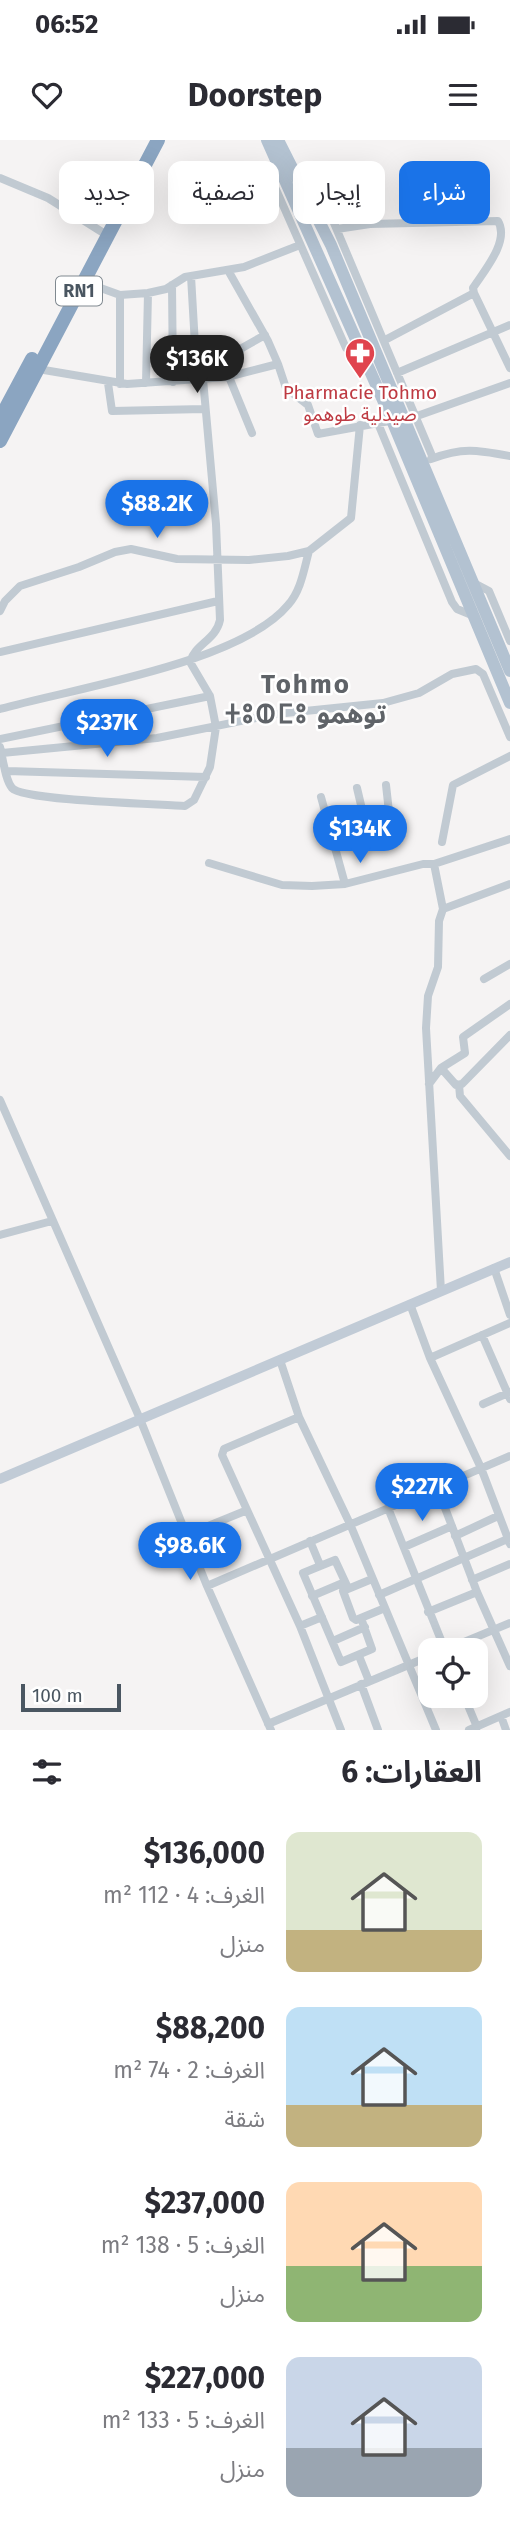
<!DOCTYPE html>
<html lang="ar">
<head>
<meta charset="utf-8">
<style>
	:root { --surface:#fff; --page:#f2f2f3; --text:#2b2b33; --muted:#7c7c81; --accent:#1a73e8 }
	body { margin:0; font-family:"Fira Sans","Noto Sans Arabic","Noto Sans Tifinagh",sans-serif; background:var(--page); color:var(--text); direction:rtl; height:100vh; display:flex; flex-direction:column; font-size:26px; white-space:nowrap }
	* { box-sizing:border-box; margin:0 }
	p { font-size:23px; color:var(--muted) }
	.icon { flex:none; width:38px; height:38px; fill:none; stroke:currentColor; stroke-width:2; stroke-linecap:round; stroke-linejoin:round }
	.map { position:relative; height:1590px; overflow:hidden; direction:ltr }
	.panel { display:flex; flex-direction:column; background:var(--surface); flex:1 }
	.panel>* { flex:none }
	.hud { position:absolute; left:21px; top:21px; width:469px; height:63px; direction:rtl; display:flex; gap:14px }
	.buttons { position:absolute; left:418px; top:1498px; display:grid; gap:14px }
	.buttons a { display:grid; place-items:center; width:70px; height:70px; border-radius:14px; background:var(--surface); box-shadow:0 7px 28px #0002; font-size:35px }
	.scale { position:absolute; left:21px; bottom:18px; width:100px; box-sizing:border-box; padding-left:7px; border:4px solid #4a5661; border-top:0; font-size:19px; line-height:24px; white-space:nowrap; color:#4a5661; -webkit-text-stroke:5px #fff; paint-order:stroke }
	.price { position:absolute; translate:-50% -60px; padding:0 16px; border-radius:24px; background:var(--accent); color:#fff; font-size:23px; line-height:46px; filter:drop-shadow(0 2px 4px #0008) }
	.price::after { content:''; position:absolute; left:50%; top:42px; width:21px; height:16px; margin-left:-10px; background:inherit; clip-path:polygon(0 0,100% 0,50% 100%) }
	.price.active { background:#222; color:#fff }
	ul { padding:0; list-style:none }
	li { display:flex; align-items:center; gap:21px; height:175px; padding:0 28px }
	li span { display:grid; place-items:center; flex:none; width:196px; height:140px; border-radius:14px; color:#555 }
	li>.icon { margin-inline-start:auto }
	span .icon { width:84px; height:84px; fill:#fffc; stroke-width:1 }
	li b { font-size:30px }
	h2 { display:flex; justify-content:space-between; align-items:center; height:84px; padding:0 28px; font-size:30px }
	.chip { padding:0 24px; border-radius:14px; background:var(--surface); box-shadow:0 7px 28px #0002; font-size:24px; line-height:63px }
	.chip.active { background:var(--accent); color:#fff }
	.status { display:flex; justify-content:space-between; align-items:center; height:49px; padding:0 35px; background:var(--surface); direction:ltr }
	.status svg { height:19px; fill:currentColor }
	header { display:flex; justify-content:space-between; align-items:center; height:91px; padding:0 28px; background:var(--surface); font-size:32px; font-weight:700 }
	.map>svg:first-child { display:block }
</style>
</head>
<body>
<div class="status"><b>06:52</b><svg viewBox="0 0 49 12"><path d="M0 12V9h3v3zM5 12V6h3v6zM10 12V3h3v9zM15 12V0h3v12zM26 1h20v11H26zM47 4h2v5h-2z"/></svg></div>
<header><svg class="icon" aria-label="menu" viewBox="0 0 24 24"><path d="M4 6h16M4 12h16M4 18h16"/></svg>Doorstep<svg class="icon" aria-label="heart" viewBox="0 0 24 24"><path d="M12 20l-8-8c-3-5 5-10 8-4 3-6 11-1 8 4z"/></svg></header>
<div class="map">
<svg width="510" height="1590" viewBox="0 0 510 1590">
	<rect width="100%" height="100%" fill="#f5f3f3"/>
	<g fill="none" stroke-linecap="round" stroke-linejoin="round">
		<path stroke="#c1cad2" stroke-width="8" d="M276,19L271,38L346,208L366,223
			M0,38L48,58L102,92
			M304,49L318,52L323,57L433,318
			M337,89L370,84L498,81C510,101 484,131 473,148L474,153
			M229,132L268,201L278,224
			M191,136L197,240
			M84,142L120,155L148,153L166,149L185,137L244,127L300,105
			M172,145L173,242
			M120,155V244
			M385,200L474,153L510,228
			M38,229L127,244L227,237L278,224L286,248L308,265L318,294L417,276L510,243
			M397,233L510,185
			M108,243L112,271L204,269
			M146,243L148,153
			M377,281L452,462L457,469L474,476
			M252,293L227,232L242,208L265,195
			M431,319C463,307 477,310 510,316
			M472,442L489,451L510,501
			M0,471L5,461L20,446L79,427L115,412L131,409L177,419L249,420L288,416L309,411L351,378L360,285
			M0,512L218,461
			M0,569C74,548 240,523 288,465C301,451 304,429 309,411
			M0,599L210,556
			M0,607C3,618 5,640 12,648C23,661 160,664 185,666L194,660L210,627L216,587L210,556L190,522C195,504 216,500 220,480L216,384L203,239
			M2,613L157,598L276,574L383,563L419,553L452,534L476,529L483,534L510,597
			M7,631L206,637
			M357,648L369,699
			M321,657L345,744
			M442,702L453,645L510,616
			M334,706L369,699L391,690L386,645
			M209,723L282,745L312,746L345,744L423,724H434L510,699
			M434,724L443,769L510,744
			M484,839L510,824
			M441,928L456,945L462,944L510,895
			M429,944L441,928L465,913L463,897L510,864
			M459,945L460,956L510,1016
			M0,960L140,1279L207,1446L271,1590
			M0,1095L52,1081
			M494,1128L510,1175
			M441,1151L426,888L428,856L438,827L439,781L443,769
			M410,1164L430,1218L481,1328L510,1404
			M482,1195L510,1259
			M430,1218L510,1183
			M280,1220L299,1277L350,1384L436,1590
			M483,1264L510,1252
			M299,1277L224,1309L222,1315L300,1486L341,1590
			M437,1347L477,1452L510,1526
			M388,1368L445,1510
			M186,1395L245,1371
			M455,1396L498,1376
			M310,1401L320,1425
			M404,1407L452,1386
			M372,1439L343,1451L353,1478L356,1480L385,1468
			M472,1440L510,1424
			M207,1446L510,1316
			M348,1448L335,1420L303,1433L341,1522L372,1509L361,1478
			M379,1455L510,1398
			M312,1456L345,1442
			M428,1472L477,1452
			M300,1486L322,1477
			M333,1501L365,1487
			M445,1510L510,1483
			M359,1516L369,1541
			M361,1544L378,1590
			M464,1556L477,1587
			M501,1576L506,1590
			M268,1584L430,1516
			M469,1590L510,1572"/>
		<path stroke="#c1cbd6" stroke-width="10" d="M0,1339L510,1122"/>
		<path stroke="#b3c2d1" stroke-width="12" d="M267,0L391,278L510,563
			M278,0L331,105L510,531"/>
		<path stroke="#8ba5c1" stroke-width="14" d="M0,279L32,219
			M0,301L158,0"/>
	</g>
	<defs>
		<g id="pharmacy-pin" transform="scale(1.575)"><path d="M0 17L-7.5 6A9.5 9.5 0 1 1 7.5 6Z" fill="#e0444e" stroke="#fff"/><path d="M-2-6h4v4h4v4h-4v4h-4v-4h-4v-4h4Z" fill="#fff"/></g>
	</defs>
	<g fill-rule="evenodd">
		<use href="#pharmacy-pin" x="360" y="213"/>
	</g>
	<g text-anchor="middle" stroke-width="5" stroke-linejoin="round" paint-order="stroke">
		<rect fill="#fff" stroke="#808990" stroke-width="2" x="56" y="136.5" width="46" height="29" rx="5"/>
		<g font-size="18" font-weight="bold" fill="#4a5661">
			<text x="79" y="157">RN1</text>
		</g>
		<g font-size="19" fill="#be3a42" stroke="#fff">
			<text x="360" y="259">Pharmacie Tohmo<tspan x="360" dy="22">صيدلية طوهمو</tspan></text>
		</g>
		<g font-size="26" font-weight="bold" letter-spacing="2" fill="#5f6368" stroke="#fff">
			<text x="306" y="553">Tohmo<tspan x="306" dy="30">ⵜⵓⵀⵎⵓ توهمو</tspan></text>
		</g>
	</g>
</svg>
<div class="buttons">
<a><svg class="icon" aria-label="locate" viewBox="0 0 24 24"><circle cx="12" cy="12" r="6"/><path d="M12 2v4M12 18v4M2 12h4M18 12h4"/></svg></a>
</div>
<div class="scale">100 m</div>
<b class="price active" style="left:197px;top:255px">$136K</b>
<b class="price" style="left:157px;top:400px">$88.2K</b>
<b class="price" style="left:107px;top:619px">$237K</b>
<b class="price" style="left:360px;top:725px">$134K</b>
<b class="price" style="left:422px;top:1383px">$227K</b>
<b class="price" style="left:190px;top:1442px">$98.6K</b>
<div class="hud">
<a class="chip active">شراء</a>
<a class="chip">إيجار</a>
<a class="chip">تصفية</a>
<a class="chip">جديد</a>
</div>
</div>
<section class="panel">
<h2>العقارات: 6<svg class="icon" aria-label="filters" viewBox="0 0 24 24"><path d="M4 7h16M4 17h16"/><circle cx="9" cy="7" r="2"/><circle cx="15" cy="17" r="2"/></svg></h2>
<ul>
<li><span style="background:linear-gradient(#dfe7d0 70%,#c2b280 0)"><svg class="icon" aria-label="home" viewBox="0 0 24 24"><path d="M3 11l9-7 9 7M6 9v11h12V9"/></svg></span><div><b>$136,000</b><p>الغرف: 4 · 112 m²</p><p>منزل</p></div></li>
<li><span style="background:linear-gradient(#bfe0f5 70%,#c2b280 0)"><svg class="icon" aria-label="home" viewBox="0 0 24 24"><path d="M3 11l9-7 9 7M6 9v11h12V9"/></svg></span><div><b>$88,200</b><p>الغرف: 2 · 74 m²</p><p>شقة</p></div></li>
<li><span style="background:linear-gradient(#ffd9b3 60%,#8fb573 0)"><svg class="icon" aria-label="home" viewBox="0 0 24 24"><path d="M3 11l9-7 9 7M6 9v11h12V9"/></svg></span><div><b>$237,000</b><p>الغرف: 5 · 138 m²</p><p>منزل</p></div></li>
<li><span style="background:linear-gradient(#c9d6e8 65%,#9aa5b1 0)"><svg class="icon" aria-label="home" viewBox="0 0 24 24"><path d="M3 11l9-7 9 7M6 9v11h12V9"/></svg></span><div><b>$227,000</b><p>الغرف: 5 · 133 m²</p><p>منزل</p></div></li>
</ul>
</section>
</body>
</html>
